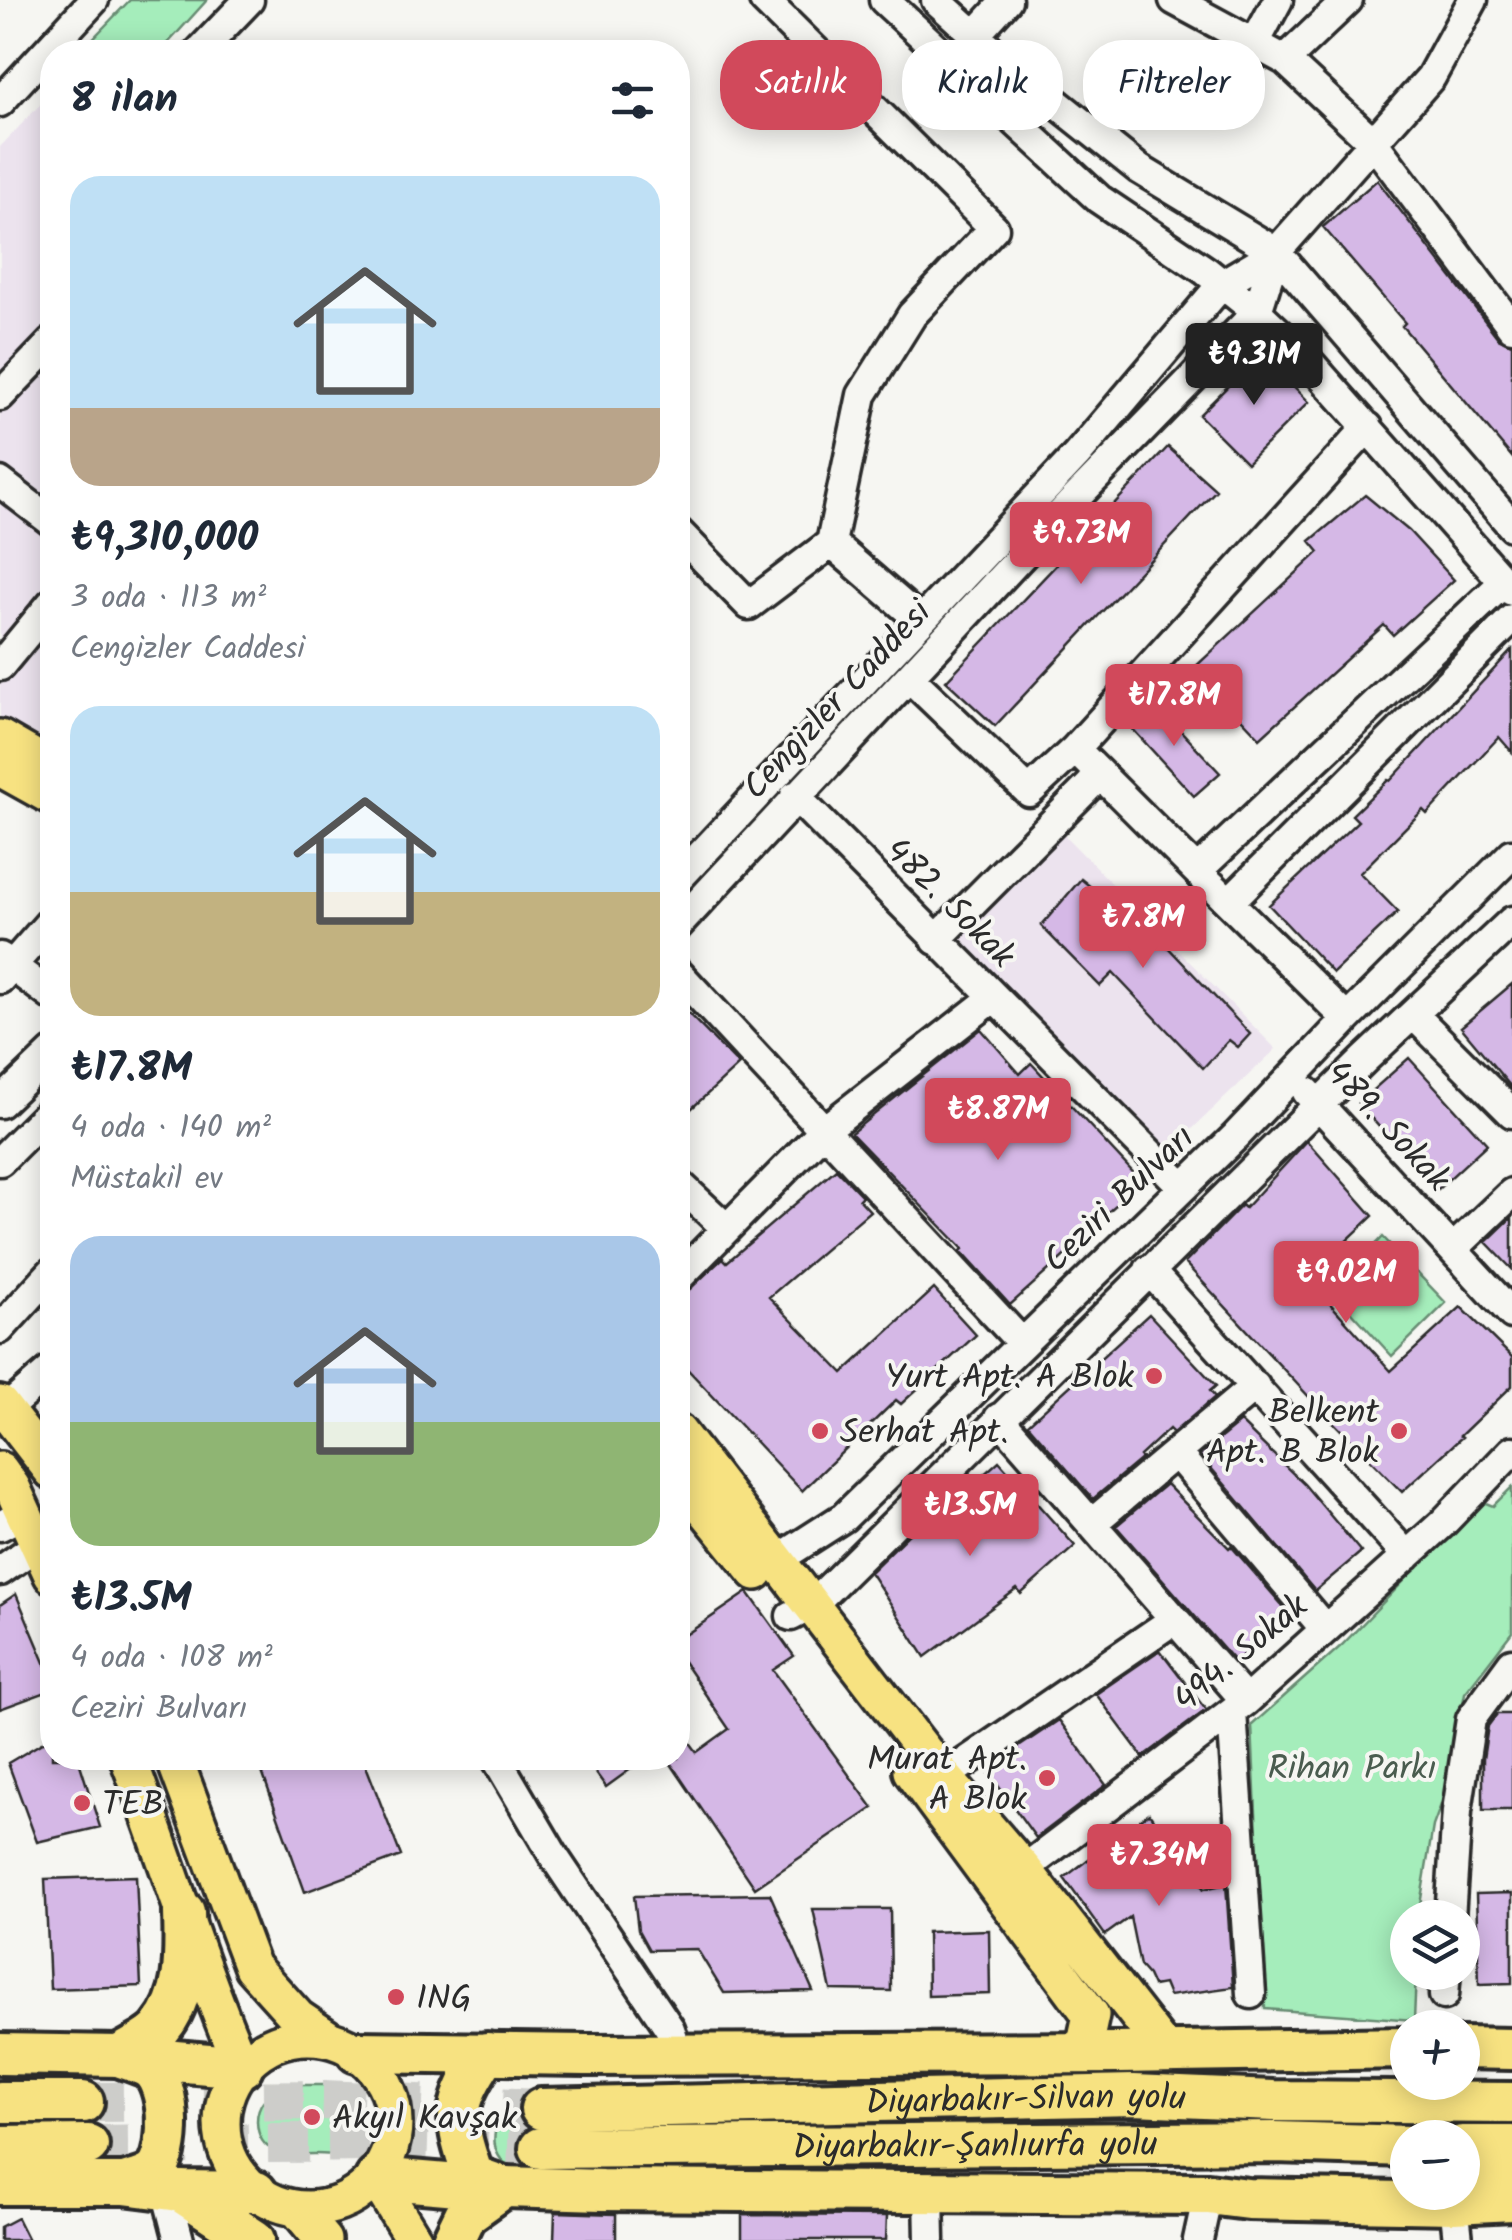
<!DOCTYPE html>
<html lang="tr">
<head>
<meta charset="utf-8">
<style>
	:root { --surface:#fff; --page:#f2f2f3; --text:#1f2937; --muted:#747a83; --accent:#d1495b }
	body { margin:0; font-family:Kalam,sans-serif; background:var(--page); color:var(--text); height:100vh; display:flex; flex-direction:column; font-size:38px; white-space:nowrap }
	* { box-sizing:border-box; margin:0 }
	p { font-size:32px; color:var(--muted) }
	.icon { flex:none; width:55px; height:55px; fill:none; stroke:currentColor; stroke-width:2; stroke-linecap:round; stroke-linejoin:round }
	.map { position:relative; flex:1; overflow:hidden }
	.drawer { position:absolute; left:40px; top:40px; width:650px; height:1730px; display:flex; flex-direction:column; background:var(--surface); border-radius:40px; box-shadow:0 5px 25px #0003 }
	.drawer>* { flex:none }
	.top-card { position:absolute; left:720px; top:40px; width:640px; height:90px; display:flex; gap:20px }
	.fabs { position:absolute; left:1390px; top:1900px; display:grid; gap:20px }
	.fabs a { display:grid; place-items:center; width:90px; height:90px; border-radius:50%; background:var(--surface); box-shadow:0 5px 25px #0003; font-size:50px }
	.price { position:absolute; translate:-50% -85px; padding:0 22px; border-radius:10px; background:var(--accent); color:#fff; font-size:32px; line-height:65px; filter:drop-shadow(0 2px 5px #0008) }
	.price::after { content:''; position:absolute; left:50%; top:60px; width:30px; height:22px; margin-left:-15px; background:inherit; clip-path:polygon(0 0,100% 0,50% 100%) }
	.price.active { background:#222; color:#fff }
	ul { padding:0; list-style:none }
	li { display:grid; align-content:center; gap:20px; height:530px; padding:0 30px }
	li span { display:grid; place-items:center; height:310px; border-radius:30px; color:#555 }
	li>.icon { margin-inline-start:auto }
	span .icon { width:180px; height:180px; fill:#fffc; stroke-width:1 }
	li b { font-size:42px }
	h2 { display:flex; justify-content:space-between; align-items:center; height:120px; padding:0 30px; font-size:42px }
	.pill { padding:0 35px; border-radius:40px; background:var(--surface); box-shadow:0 5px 25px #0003; font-size:35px; line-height:90px }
	.pill.active { background:var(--accent); color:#fff }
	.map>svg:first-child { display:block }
</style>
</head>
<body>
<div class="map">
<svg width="1512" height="2240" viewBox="0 0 1512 2240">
	<rect width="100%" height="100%" fill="#f6f6f2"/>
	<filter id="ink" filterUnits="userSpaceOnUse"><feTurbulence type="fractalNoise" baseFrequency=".01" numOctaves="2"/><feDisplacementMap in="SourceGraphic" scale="20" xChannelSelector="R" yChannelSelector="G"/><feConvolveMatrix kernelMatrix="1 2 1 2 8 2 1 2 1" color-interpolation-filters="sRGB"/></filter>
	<g filter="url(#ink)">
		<path fill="#ece3ee" d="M52,92V748L0,717V147Z
			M1064,835L1276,1049L1169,1151L955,941Z"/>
		<path fill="#a5edbb" stroke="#688c73" stroke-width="2.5" d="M130,0H207L160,52H80Z
			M1383,1237L1446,1303L1392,1356L1332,1290Z
			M1512,1487V1632L1465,1693L1445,1794L1433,1826L1418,1917L1408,1918V1972L1416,1973L1414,2020L1265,2009L1252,1725L1342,1645L1481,1501L1493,1506Z
			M283,2085H345C367,2101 373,2145 339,2154C332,2155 322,2154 315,2154C288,2155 258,2157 257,2121C257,2103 268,2093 283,2085Z
			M539,2092L541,2179C531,2176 519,2174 511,2168C481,2149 497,2111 518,2093Z"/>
		<path fill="#d5b8e6" stroke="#2b2b2b" stroke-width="2.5" d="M1377,180L1498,338L1512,344V457L1402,326L1405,323L1323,227Z
			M1261,353L1309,402L1247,463L1199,415Z
			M1168,447L1216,490L995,726L946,681Z
			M1365,495L1409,531L1454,580L1393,635L1384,625L1260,738L1194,668L1319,552L1310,541Z
			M1512,650V752L1499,737L1427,814L1423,810L1360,873L1398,912L1333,973L1269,905L1358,821L1352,815L1388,780L1390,781Z
			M1154,702L1220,773L1194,796L1129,725Z
			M1081,879L1135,923H1145L1250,1034L1238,1047L1229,1040L1203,1068L1113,973L1100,986L1041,926Z
			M1512,984V1088L1461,1027Z
			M678,1003L739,1065L678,1121Z
			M981,1029L1020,1074L1031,1063L1142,1182L1068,1247L1071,1250L1010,1305L961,1251L963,1249L851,1133Z
			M1409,1058L1487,1144L1436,1191L1358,1103Z
			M1307,1141L1373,1216L1307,1278L1391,1371L1461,1307L1512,1357V1386L1460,1436L1462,1437L1402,1492L1323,1412L1185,1263L1242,1205L1245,1208Z
			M836,1169L862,1196L859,1199L870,1211L769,1297L843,1373L934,1289L976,1335L901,1404L896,1400L802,1491L678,1359V1300L723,1258L727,1262Z
			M1512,1217V1269L1486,1242Z
			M1149,1314L1216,1386L1210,1391L1215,1397L1173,1433L1169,1429L1140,1456L1142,1458L1093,1499L1028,1424Z
			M1240,1422L1304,1484L1361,1552L1315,1591L1200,1455Z
			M999,1461L1075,1546L1021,1594L1017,1589L925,1657L870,1572L917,1526L920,1531Z
			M1166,1484L1229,1548L1231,1546L1289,1613L1235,1662L1116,1526Z
			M748,1592L794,1656L773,1670L873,1808L755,1888L667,1758H678V1726L697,1752L729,1729L678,1654V1640Z
			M16,1594L52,1679V1690L0,1709V1605Z
			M1160,1650L1206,1710L1143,1757L1096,1694Z
			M1497,1714H1512V1810H1483V1759L1488,1726Z
			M1059,1720L1106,1785L1036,1838L986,1769Z
			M52,1737V1758H78L100,1827L37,1842L8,1763Z
			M257,1758H363L401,1856L305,1892Z
			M585,1758H646L606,1787Z
			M1149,1813L1204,1889L1226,1884L1233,1987L1169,1996L1164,1984L1153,1986L1148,1975L1140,1966L1130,1917L1105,1935L1064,1878Z
			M136,1876L141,1986L50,1989L45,1879Z
			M1512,1893V1983L1479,1984L1476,1894Z
			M770,1894L813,1991L724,1993L697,1949L649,1950L638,1930L634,1896Z
			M813,1909H890L891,1991L831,1990Z
			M989,1930L990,1994L928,1996L927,1932Z
			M555,2212L616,2214V2240H554Z
			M742,2215L887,2216L886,2240H742Z
			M17,2218L28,2240H0V2227Z"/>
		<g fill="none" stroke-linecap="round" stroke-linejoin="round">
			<path stroke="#cdcdca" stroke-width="40" stroke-dasharray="40 20" stroke-linecap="butt" d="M83,2102L323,2100L541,2109
				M88,2145L370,2142L540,2148"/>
			<g stroke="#2b2b2b" stroke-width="35">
				<path id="minor" d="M884,0L1099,199L1206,271L1257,312L1303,355L1512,591
					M936,0L1000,58L1139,169L1276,252L1512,526
					M1174,0L1285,60L1373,142L1512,327
					M975,35L1007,0
					M1255,43L1278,0
					M199,52L249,0
					M1285,60L1348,0
					M0,102L94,0
					M0,396L52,342
					M0,482L52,522
					M678,532L749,605L831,543L862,395L912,315L994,228L764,0
					M831,543L921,621
					M0,666L52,603
					M910,678L1029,792L1075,749L1197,871L1503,583
					M1075,749L1368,427
					M795,796L1183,1187
					M1197,871L1347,1019
					M678,879L1077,455L1222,284L1276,252L1431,77L1473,0
					M1230,901L1512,619
					M678,925L1070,504L1257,312L1276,252
					M936,940L1100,775
					M0,957L52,996
					M678,973L1022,1343
					M0,979L52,920
					M1413,1014L1512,1113
					M1307,1092L1512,1314
					M0,1103L52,1053
					M0,1161L52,1109
					M678,1183L726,1228
					M1453,1249L1512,1193
					M1149,1270L1407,1556
					M678,1278L823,1131L993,998
					M0,1329L52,1272
					M5,1410L52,1369
					M999,1418L1246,1701
					M1176,1453L1325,1629
					M1091,1524L1255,1386
					M0,1526L25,1513
					M760,1567L777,1560L844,1517L1236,1136L1347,1019L1512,854
					M0,1571L39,1544
					M791,1616L812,1605L1364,1060L1512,921
					M1232,1712L1251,1994
					M496,1758L555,1858L670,2029L679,2055
					M944,1777L1175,1619
					M1011,1879L1246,1701L1442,1524L1512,1451
					M1450,1918L1457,1811L1471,1719L1512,1663
					M1444,1995L1446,1972
					M166,2190L179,2240
					M929,2192L930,2240
					M1454,2203L1458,2240
					M1198,2240L1208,2194"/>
			</g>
			<g stroke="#2b2b2b" stroke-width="42">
				<path id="major" d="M0,738L52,768
					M0,768L52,797
					M0,1404L52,1471
					M678,1432L944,1777L1025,1871L1167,2053
					M0,1470L12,1487L52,1575
					M678,1476L756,1572
					M128,1758C167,1860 199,1967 242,2067
					M174,1758L252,1967L298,2018L329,2039
					M911,1771L1091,2015L1083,2052
					M222 2123a86 86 0 1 1 172 0a86 86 0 1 1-172 0Z
					M376,2178L414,2240
					M297,2209L323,2240"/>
			</g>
			<g stroke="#2b2b2b" stroke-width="48">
				<g id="highway">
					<path d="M1462,2048L1512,2049"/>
					<path d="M357,2052L586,2055L1119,2053L1408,2048"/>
					<path d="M487,2053C452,2106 453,2117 473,2176L504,2187"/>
					<path d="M0,2054L119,2056L242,2067"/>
					<path d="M119,2056C128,2060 141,2063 149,2068C171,2084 171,2144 159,2166C152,2178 136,2180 124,2184"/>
					<path d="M119,2056C132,2048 151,2040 160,2029C188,1996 185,1952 184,1912"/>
					<path d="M0,2102H83"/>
					<path id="s1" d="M541,2109L1134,2095L1273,2101L1512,2103"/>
					<path d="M0,2146L88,2145"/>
					<path d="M1462,2146H1512"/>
					<path id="s2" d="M540,2148L1275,2142L1408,2146"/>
					<path d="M1462,2173L1512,2178"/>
					<path d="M376,2178L470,2186L602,2190L1208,2194L1248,2199L1454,2203L1512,2200"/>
					<path d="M0,2184H124L180,2191L256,2192"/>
					<path d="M180,2191L254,2240"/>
					<path d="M453,2240L465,2215L504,2187"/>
				</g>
			</g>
			<use href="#minor" stroke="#f6f6f2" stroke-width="28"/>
			<use href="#major" stroke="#f7e281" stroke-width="35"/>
			<use href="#highway" stroke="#f7e281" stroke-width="40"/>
		</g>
	</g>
	<g fill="#d1495b" stroke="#f6f6f2" stroke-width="4">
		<circle cx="1154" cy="1376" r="10"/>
		<circle cx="820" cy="1431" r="10"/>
		<circle cx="1399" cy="1431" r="10"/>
		<circle cx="1047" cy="1778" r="10"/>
		<circle cx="82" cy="1803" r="10"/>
		<circle cx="396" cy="1997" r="10"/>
		<circle cx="312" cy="2117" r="10"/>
	</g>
	<g text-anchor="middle" stroke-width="8" stroke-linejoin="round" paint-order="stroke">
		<g font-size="35" fill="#2b2b2b" stroke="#f6f6f2">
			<text transform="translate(836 699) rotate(-47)" y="12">Cengizler Caddesi</text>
			<text transform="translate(951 902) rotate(45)" y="12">482. Sokak</text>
			<text transform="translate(1389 1125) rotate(47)" y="12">489. Sokak</text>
			<text transform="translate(1118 1198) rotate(-44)" y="12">Ceziri Bulvarı</text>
			<text transform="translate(1240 1652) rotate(-40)" y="12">494. Sokak</text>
			<text dy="12" stroke="none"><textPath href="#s1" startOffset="485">Diyarbakır-Silvan yolu</textPath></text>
			<text dy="12" stroke="none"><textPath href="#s2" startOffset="435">Diyarbakır-Şanlıurfa yolu</textPath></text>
		</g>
		<g font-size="35" fill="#2b2b2b" stroke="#f6f6f2" text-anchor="start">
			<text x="1134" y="1388" text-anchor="end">Yurt Apt. A Blok</text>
			<text x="1379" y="1423" text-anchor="end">Belkent<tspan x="1379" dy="40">Apt. B Blok</tspan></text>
			<text x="840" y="1443">Serhat Apt.</text>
			<text x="1027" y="1770" text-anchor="end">Murat Apt.<tspan x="1027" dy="40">A Blok</tspan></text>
			<text x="102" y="1815">TEB</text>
			<text x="416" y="2009">ING</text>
			<text x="332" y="2129">Akyıl Kavşak</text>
		</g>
		<g font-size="35" fill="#4a5c4f" stroke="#f6f6f2">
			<text x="1352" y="1779">Rihan Parkı</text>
		</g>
	</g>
</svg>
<div class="fabs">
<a><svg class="icon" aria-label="layers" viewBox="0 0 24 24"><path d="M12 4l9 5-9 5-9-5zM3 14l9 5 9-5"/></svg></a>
<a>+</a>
<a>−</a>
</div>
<b class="price active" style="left:1254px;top:408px">₺9.31M</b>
<b class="price" style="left:1081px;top:587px">₺9.73M</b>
<b class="price" style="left:1174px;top:749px">₺17.8M</b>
<b class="price" style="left:1143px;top:971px">₺7.8M</b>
<b class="price" style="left:998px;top:1163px">₺8.87M</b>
<b class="price" style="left:1346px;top:1326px">₺9.02M</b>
<b class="price" style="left:970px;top:1559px">₺13.5M</b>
<b class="price" style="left:1159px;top:1909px">₺7.34M</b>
<div class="top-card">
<a class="pill active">Satılık</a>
<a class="pill">Kiralık</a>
<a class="pill">Filtreler</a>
</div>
<section class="drawer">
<h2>8 ilan<svg class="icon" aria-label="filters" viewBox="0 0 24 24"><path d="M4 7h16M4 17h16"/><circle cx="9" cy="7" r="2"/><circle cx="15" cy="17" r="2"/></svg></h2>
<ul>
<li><span style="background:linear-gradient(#bfe0f5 75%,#b9a48a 0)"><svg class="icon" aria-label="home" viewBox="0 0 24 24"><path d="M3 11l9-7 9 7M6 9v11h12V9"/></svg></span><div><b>₺9,310,000</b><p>3 oda · 113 m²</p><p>Cengizler Caddesi</p></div></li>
<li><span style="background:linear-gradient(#bfe0f5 60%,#c2b280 0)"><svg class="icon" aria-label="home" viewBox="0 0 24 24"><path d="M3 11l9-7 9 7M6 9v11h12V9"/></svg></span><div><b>₺17.8M</b><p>4 oda · 140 m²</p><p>Müstakil ev</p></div></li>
<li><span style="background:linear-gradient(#a9c7e8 60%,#8fb573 0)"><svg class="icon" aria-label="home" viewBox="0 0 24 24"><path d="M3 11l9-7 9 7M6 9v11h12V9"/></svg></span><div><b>₺13.5M</b><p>4 oda · 108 m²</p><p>Ceziri Bulvarı</p></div></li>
</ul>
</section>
</div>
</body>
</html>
